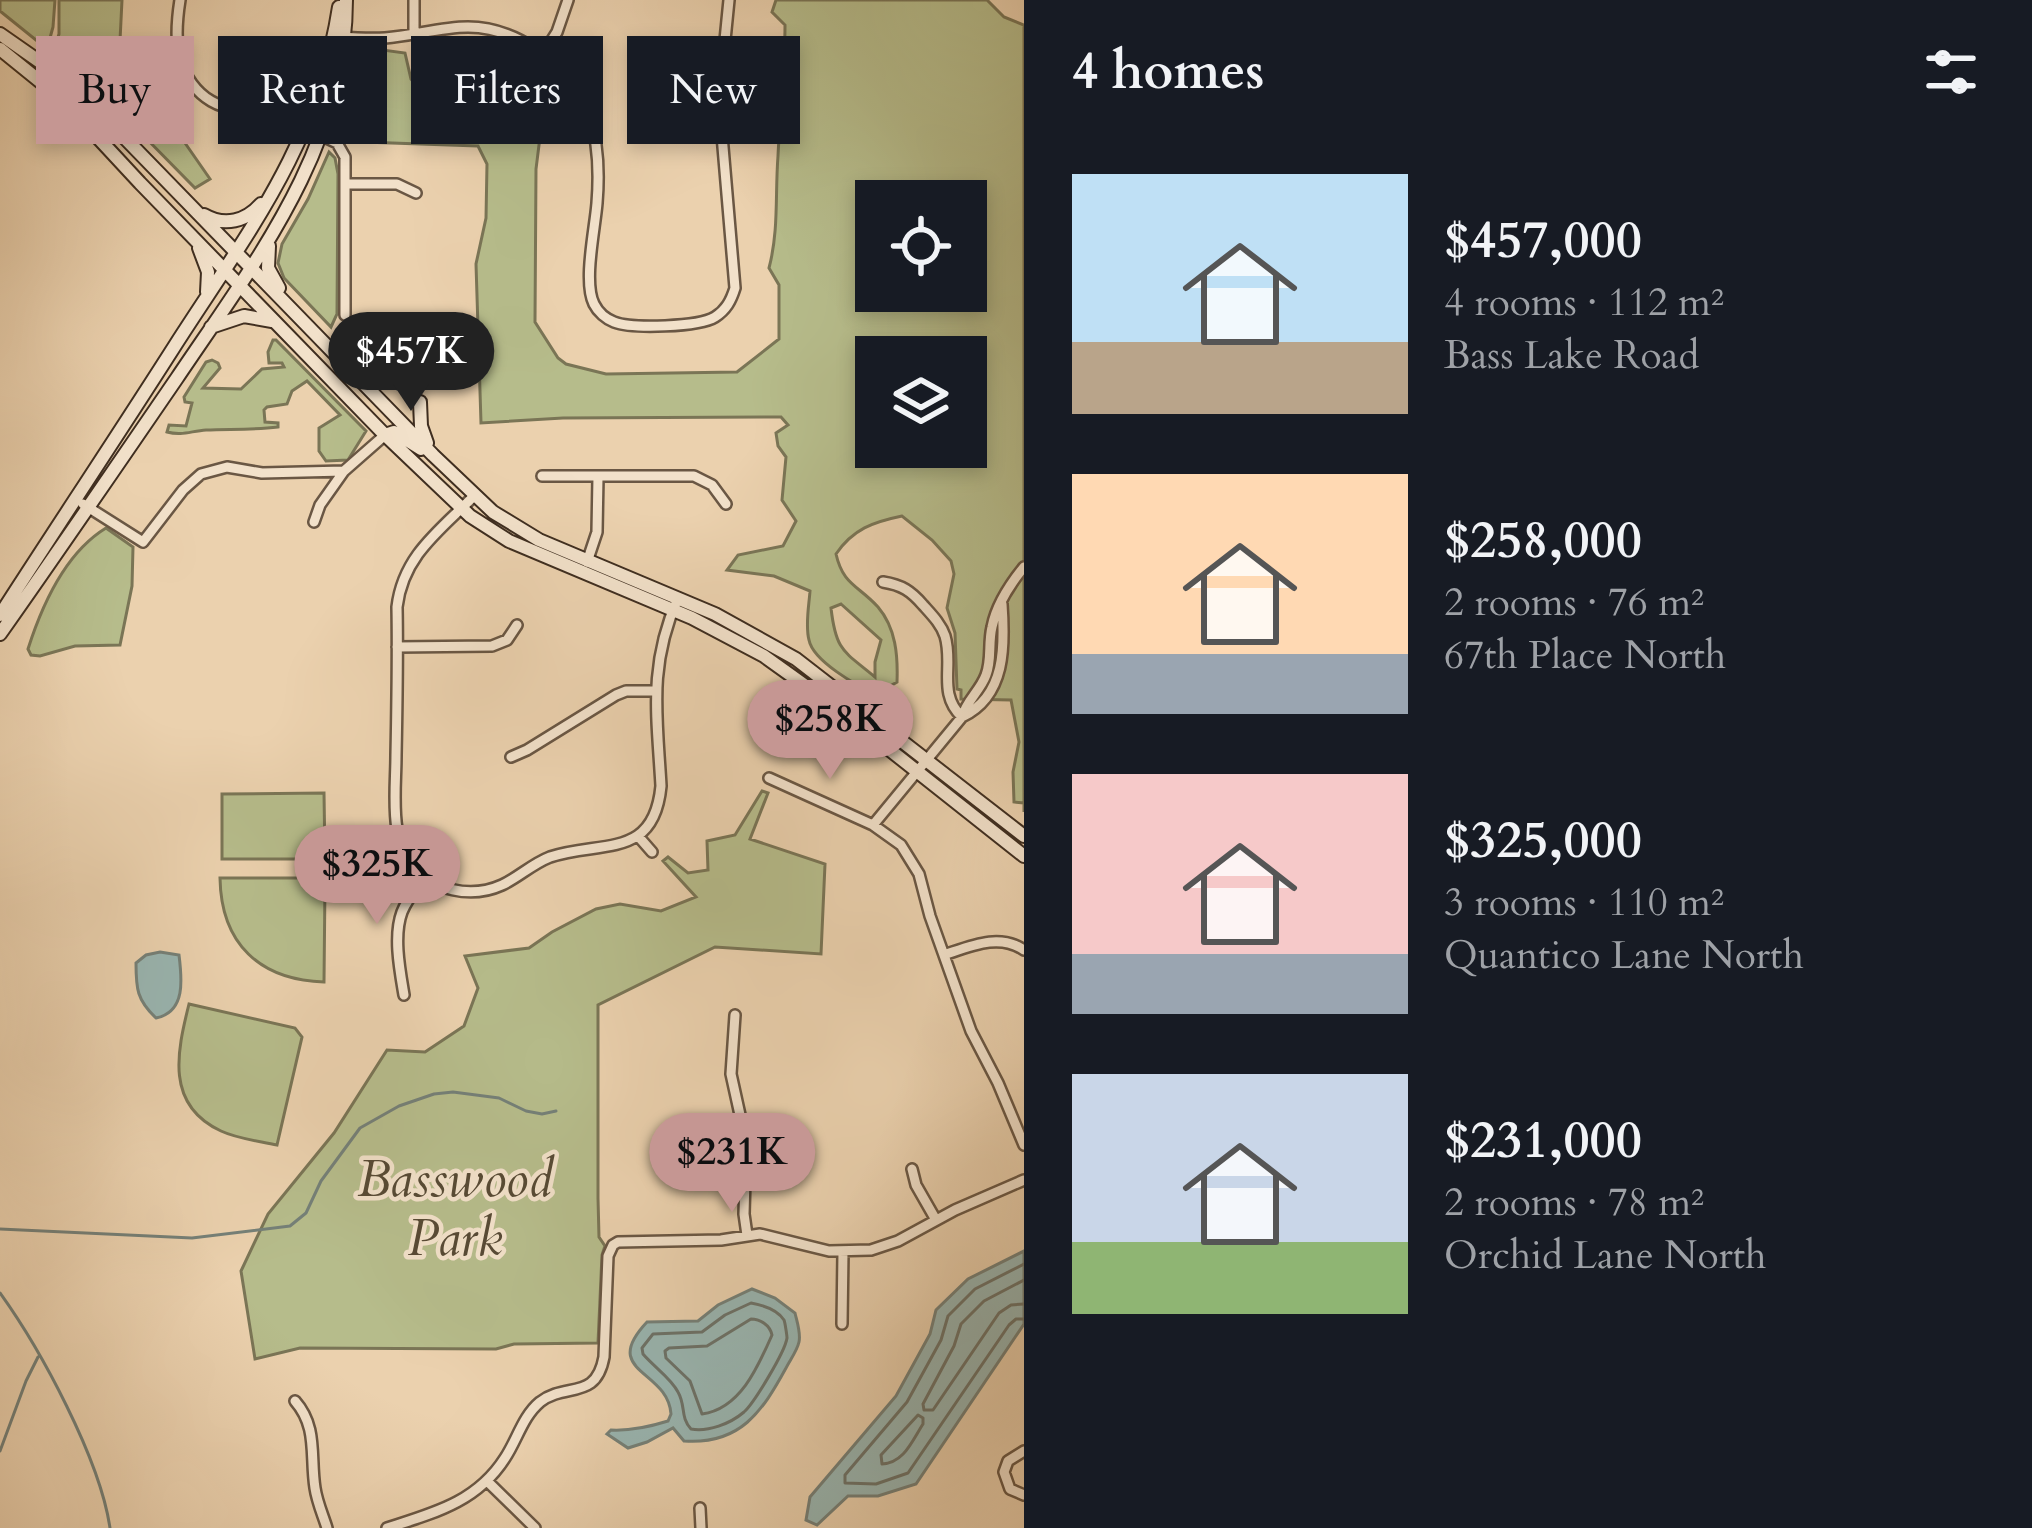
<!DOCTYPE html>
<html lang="en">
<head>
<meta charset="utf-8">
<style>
	:root { --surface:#171b24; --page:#242831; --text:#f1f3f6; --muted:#9ea1a6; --accent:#c59692 }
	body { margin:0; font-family:Cardo,serif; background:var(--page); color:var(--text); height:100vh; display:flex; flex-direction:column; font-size:45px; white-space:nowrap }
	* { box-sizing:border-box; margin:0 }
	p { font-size:39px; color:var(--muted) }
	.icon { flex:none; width:66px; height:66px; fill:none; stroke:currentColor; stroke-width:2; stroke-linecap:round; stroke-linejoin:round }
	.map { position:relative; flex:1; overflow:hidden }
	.panel { display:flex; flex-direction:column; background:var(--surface); width:1008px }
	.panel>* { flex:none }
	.guide { position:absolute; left:36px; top:36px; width:807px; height:108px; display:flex; gap:24px }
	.fabs { position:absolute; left:855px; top:180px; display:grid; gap:24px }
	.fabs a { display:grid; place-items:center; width:132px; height:132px; border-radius:0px; background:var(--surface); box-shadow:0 6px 18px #0003; font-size:60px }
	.price { position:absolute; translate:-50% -102px; padding:0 27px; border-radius:42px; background:var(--accent); color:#111; font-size:39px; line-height:78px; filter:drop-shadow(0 3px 6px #0008) }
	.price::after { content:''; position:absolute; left:50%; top:72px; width:36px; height:27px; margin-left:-18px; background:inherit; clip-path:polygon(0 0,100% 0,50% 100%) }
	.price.current { background:#222; color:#fff }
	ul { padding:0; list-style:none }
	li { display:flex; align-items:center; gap:36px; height:300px; padding:0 48px }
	li span { display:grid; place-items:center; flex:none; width:336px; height:240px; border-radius:0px; color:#555 }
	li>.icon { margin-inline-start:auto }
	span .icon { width:144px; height:144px; fill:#fffc; stroke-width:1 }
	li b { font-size:51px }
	h2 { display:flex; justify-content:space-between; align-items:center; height:144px; padding:0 48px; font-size:51px }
	.tag { padding:0 42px; border-radius:0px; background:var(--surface); box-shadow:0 6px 18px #0003; font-size:42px; line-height:108px }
	.tag.current { background:var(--accent); color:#111 }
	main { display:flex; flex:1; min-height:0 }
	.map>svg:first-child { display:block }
</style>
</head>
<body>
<main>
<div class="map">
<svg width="1024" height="1528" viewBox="0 0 1024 1528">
	<rect width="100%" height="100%" fill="#ebd1ae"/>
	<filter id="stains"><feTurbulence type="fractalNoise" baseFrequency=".00167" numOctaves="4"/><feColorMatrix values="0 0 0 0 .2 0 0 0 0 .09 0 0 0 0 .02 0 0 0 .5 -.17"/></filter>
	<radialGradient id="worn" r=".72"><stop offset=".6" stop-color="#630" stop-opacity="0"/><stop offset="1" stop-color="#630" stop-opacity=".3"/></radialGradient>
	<path fill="#b6bc8b" stroke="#7a7556" stroke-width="3" fill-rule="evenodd" d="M0,0H55L53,27L47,49L0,11Z
		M59,0H122L119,61L132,93L156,123L185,143L210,179L195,188L137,129L64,70L53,53L59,34Z
		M776,0H987L1004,17L1024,25V812V803L1014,802L1013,772L1019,742L1011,700L961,699V690L957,689L955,633L947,608L954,574L951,561L932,540L902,516C873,522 853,529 836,554C843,585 858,585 878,607C896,628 898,656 897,682L876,694C857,686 813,661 809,640C805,625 809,606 810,591L774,576L727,570L738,555L783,546L796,521L782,500L786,457L778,446L776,433L788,425L781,417L563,418L481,423L476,264L486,218L487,164L478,146L363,142L353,132V126H349L350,96H359L373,63L383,50L405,53L411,79L421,91L475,89L513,101L540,137L536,169L535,322L558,358L566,364L606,374L737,372L779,339V285L769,268C779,230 775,194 778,156C780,112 785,69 785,25L772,12ZM876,201H966V291H876ZM876,357H966V447H876ZM841,604L881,640L875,662V677C844,651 836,652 831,608Z
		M329,152L335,158L338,174L337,314L331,327L284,278L278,263L282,244L308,199Z
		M273,340H276L366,431L348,460L326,461L319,451V428L340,415L307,381L292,391L287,404L267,407L264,410L265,422L278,423V427C254,430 231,429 206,430C191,431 182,436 167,432L169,425L186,426L192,403L185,402L184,397L206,362L212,360L218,363L220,368L203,388L241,389L262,369L284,367L282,363H269L268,352Z
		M106,528L133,547L132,586L120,645L75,646L40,656L31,655L28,649C42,605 65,553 106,528Z
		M762,791L768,793L750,839L825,864L821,954L715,947L598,1005V1198L599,1237L605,1246L602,1255L598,1343L514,1344L496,1349L300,1348L255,1359L241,1271L268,1214L334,1133L387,1050L425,1052L464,1026L478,988L465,956L529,948L552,932L596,909L620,904L661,911L696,897L663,861L668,857L688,873L708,870L707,841L735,835Z
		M324,793L325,859H222V794Z
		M220,878H319L325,883L324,982C260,980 221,944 220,878Z
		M189,1004L295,1028L302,1037L277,1145C259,1141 238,1139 221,1131C165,1105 177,1052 189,1004Z"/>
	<path fill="#99b6b2" stroke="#758078" stroke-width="3" d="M379,330C399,346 415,365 401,389H397C377,370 360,360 373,331Z
		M160,952L179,955C182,979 186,1012 156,1018C137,1000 136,989 136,963L146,955Z
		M1024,1251V1324L916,1484L878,1496H848L817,1525L806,1520L810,1497L896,1396L930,1334L936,1310L968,1279Z
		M752,1289L775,1298L795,1313C797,1322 801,1333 799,1342C797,1351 790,1360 786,1368C762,1412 740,1445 684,1441L673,1428L647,1442L628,1448L607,1434L611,1430C631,1431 649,1427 668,1421L671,1414C668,1369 599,1373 647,1322L698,1321L718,1305Z"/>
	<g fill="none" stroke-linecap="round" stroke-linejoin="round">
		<path stroke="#6c7269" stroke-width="3" d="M1024,1264L975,1289L948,1316L941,1340L907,1402L845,1475V1483L876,1484L908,1473L1009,1325L1016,1319H1024
			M1024,1280L984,1301L961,1324L954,1346L923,1404L924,1410H933L999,1313L1011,1305L1024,1304
			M751,1303C762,1305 777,1309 784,1320C785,1322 787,1336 787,1338C785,1352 754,1403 744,1412C730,1424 708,1432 691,1429C680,1417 686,1406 678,1392C671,1378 654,1367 643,1354L642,1348L653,1334L702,1332L725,1315Z
			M751,1319C760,1319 770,1325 772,1335C758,1367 740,1409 702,1414L690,1381L666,1358L665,1351L669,1348L707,1346Z
			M918,1415L923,1418V1424C912,1441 904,1463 882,1464L881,1455Z"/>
		<path stroke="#758078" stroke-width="3" d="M0,1229L192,1238L290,1226L306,1213L321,1181L360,1128L399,1106L434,1094L453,1092L499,1098L526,1111L542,1114L556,1111
			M0,1293C41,1350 100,1459 110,1528
			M0,1451L26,1381L38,1357"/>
		<g stroke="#6a5744" stroke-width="14">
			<path id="street" d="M180,0C177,19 175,40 180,59C190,95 226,121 262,102
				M414,0V34
				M339,37C354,38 370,39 385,38C413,36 440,27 468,27C493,27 516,36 537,50C592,85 602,141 597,203C595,229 583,282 594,304C598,312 606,319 614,322C632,329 699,327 715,317C726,310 731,301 735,288L719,100L729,0
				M543,54L557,32L568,0
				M305,128L337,143L345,157V315
				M345,184H397L416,193
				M542,476H694L712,485L726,504
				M474,496C439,531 403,556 397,607C398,657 397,706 396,755C396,779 393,805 397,829C399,841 404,853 411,863C432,891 471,899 502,885C519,877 532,864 550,857C601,840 654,860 661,786C657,715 648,666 678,598
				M83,504L143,542L183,490L201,474L227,467L262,473L344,471L385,435
				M314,522L320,505L344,471
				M587,562L597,532L598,477
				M883,582C902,585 911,591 923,605C932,615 941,624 945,636C954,666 937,693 962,717
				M397,647L492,646L507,640L517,625
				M962,717C1006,696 1005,646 1002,604
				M511,757L527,750L616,695L626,691H655
				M769,778L873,825L901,845L919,874L930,916L971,1031L998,1083L1024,1145
				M873,825L962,717C967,700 980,691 986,675C992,660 988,643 992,627C996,606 1011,583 1024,567
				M638,836L652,852
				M944,955C971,946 999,933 1024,950
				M404,995C400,971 393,936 402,912C407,899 417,888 425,877
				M735,1015L731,1074L746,1142L744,1214L747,1235
				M912,1169L916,1185L936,1220
				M842,1324L843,1252
				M295,1401C318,1427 310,1456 315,1488C317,1502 323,1515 327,1528
				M1024,1451L1008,1461L1004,1472L1010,1489L1024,1495
				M487,1481L535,1528
				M700,1508L701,1528
				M387,1528C434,1513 477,1502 505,1458C517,1440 523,1416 540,1402C566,1382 596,1401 604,1357L608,1256L613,1245L618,1242L721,1240L760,1234L829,1251L871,1250L898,1241L955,1210L1024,1180"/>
		</g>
		<g stroke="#3f2e20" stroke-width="16">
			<path id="secondary" d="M0,34L43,64L119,132L433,455L493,512L539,540L715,614L796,659L1024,836
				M0,49L63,100L140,183L385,435L470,516L509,541L692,618L764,656L842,712L1024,856
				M46,132L57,110L51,89
				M204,215C225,227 246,221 261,204
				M269,246L268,268L279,288
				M199,248L208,272L207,292
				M211,327L244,316L272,321
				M420,402L421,426L427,443
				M385,435L394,432L421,449
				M0,615C58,525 118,435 176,344C248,232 318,144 339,7
				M0,634C60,549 118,464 177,378C255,262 346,147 346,0"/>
		</g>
		<use href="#street" stroke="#f2e1ca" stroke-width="9"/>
		<use href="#secondary" stroke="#f2e1ca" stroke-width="12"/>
	</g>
	<g text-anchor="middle" stroke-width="9" stroke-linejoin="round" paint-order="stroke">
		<g font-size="51" font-style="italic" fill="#574a35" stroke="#f2e1ca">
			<text x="455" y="1196">Basswood<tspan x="455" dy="59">Park</tspan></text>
		</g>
	</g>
	<rect width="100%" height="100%" filter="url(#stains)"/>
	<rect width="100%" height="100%" fill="url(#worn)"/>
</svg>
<div class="fabs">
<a><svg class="icon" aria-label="locate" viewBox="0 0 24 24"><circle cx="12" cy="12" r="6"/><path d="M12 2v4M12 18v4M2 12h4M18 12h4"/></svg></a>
<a><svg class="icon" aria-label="layers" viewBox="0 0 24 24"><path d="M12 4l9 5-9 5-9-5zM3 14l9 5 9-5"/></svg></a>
</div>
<b class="price current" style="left:411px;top:414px">$457K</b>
<b class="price" style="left:830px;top:782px">$258K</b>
<b class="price" style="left:377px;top:927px">$325K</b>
<b class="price" style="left:732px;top:1215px">$231K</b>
<div class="guide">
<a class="tag current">Buy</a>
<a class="tag">Rent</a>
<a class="tag">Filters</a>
<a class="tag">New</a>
</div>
</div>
<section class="panel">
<h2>4 homes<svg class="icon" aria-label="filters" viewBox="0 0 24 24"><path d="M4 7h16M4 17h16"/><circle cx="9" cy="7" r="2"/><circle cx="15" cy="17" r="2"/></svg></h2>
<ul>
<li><span style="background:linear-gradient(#bfe0f5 70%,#b9a48a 0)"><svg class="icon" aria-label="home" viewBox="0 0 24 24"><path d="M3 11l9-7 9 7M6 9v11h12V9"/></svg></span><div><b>$457,000</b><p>4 rooms · 112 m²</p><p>Bass Lake Road</p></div></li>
<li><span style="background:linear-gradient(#ffd9b3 75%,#9aa5b1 0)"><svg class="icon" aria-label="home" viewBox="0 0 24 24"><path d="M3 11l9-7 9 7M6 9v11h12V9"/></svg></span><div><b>$258,000</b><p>2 rooms · 76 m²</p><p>67th Place North</p></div></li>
<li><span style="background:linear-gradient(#f6c9c9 75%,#9aa5b1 0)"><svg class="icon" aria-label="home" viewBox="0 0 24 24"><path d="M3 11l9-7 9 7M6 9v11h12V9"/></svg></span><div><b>$325,000</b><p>3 rooms · 110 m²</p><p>Quantico Lane North</p></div></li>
<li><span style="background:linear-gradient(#c9d6e8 70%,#8fb573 0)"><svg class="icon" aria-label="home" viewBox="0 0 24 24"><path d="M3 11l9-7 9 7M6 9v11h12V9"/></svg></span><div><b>$231,000</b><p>2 rooms · 78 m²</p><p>Orchid Lane North</p></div></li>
</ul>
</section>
</main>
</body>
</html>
